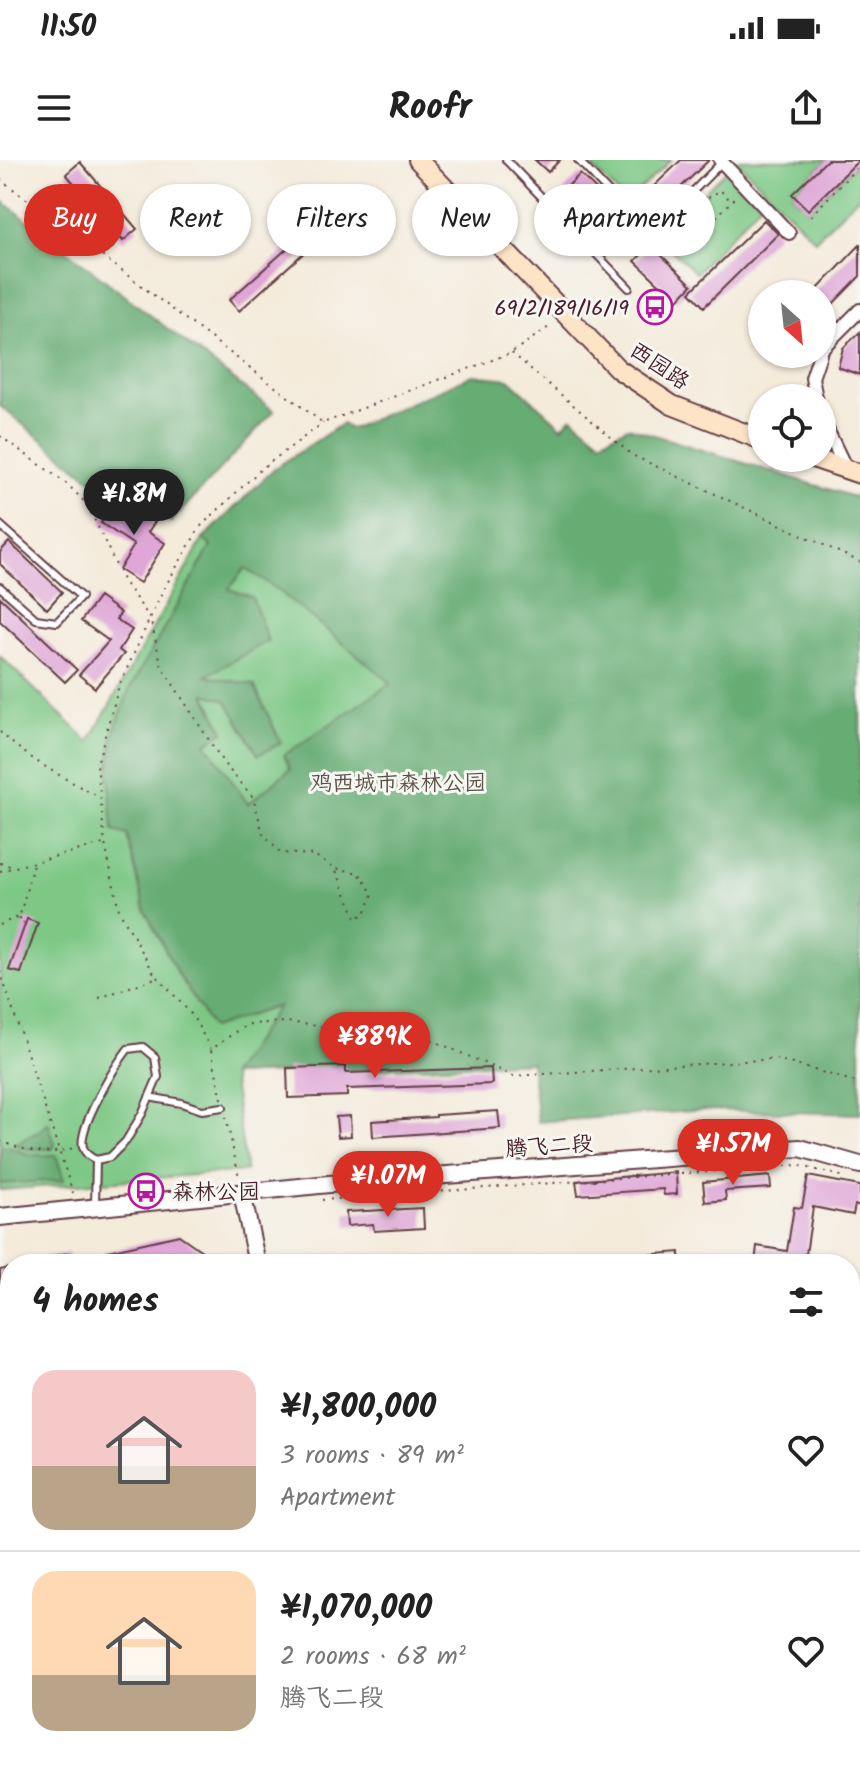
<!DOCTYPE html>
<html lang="en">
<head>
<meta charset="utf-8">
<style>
	:root { --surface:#fff; --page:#f2f2f2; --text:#222; --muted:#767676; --line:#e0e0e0; --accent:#d93025 }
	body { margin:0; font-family:Kalam,"LXGW WenKai TC",sans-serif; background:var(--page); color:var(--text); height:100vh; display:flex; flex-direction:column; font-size:30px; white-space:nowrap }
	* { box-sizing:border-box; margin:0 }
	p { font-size:26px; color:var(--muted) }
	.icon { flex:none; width:44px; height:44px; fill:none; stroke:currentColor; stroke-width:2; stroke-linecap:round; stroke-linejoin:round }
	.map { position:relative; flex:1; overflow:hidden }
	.panel { position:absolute; left:0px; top:1094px; width:860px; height:512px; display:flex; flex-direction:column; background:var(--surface); border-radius:32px 32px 0 0; box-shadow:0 2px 6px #0004 }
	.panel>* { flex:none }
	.banner { position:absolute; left:24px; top:24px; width:812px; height:72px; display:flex; gap:16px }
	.needle { width:52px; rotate:153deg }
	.buttons { position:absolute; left:748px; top:120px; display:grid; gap:16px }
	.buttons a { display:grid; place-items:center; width:88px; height:88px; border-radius:50%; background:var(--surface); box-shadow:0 2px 6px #0004; font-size:40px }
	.price { position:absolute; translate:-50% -68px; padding:0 18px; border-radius:28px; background:var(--accent); color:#fff; font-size:26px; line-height:52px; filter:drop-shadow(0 2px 4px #0008) }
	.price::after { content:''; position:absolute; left:50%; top:48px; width:24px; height:18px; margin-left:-12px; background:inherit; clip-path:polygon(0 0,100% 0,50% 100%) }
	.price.selected { background:#222; color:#fff }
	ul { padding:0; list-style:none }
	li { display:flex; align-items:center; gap:24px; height:200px; padding:0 32px }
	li+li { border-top:2px solid var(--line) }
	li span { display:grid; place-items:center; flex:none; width:224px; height:160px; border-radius:24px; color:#555 }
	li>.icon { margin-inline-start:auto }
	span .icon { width:96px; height:96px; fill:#fffc; stroke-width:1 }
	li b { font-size:34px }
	h2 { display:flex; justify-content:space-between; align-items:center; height:96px; padding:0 32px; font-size:34px }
	.tag { padding:0 28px; border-radius:36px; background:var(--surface); box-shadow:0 2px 6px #0004; font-size:28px; line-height:72px }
	.tag.selected { background:var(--accent); color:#fff }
	.status { display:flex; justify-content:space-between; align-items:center; height:56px; padding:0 40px; background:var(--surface); direction:ltr }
	.status svg { height:22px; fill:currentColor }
	header { display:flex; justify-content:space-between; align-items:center; height:104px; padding:0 32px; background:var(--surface); font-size:36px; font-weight:800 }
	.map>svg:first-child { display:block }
</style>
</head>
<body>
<div class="status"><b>11:50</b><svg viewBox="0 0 49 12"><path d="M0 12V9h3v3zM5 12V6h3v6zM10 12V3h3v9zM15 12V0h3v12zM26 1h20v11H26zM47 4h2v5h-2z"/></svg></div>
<header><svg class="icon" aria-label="menu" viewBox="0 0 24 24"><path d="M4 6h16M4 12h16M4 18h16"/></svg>Roofr<svg class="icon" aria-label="share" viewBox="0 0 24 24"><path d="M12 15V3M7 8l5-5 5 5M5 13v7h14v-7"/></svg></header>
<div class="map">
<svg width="860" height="1606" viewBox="0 0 860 1606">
	<rect width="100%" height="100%" fill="#f6f6f2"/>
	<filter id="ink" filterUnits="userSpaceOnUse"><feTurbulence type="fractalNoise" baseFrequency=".0125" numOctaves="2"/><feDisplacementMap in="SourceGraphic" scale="16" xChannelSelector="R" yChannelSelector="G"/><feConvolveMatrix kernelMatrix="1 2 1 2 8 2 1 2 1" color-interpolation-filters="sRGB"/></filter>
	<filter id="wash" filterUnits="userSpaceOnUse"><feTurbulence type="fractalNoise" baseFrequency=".006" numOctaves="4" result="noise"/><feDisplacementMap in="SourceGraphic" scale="32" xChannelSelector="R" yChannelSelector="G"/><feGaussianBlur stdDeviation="1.8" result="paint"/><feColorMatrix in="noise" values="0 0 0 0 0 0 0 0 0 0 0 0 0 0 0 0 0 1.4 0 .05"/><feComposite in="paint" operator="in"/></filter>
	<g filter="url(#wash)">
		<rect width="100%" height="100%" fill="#f4ebdb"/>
		<path fill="#7ec886" stroke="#647458" stroke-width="2" d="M585,0H671L627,42Z
			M736,0H827L792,34L808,50L860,0V35L815,80Z
			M728,9L761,43L696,113L658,77Z
			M342,264L475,346L628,267L860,339V888L232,915L246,1011L0,1030V496L89,582L203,379L274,309Z"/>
		<path fill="#66ac73" stroke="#58664f" stroke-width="2" fill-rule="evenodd" d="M0,39L274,251L171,362L108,333L0,246Z
			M473,215L509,219L562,267L572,257L601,281L628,267L860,339V954L708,950L538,962L531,902L231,915L278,846L212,868L176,811L145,750L127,675L113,671L109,615L113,575L130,528L211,386L203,379L274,309L342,264L351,269ZM245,408L278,430L391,523L284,595L290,609L248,644L206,583L224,572L205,534L226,540L258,595L281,583L254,525L206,516L268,481L252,437L229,429Z
			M48,963L55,984L53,989H28L15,984L38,972Z
			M0,987H8L31,995H56L64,1020L0,1024Z"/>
		<path fill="#61bade" stroke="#566c84" stroke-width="2" d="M859,1238L860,1239V1295H858C848,1277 850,1259 850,1239Z"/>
		<g id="blocks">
			<path fill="#dfa6d7" d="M535,0H560L548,12Z
				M681,0H709L635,72L621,58Z
				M827,0H859L808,50L792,34Z
				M80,2L137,69L123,81L66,14Z
				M580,14L621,54L606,69L564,30Z
				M351,32L362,44L309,92L307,90L239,151L229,140Z
				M764,60L778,74L704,147L690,132Z
				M651,85L692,125L677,141L635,101Z
				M860,85V116L822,155V134H813Z
				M860,172V215L838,207L843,188Z
				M118,336L156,360L148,372L165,383L140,423L119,410L134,385L101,363Z
				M9,382L62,432L47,449L0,404V392Z
				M0,437L77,510L65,522L0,461Z
				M99,437L121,453L116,459L132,470L119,490L124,494L95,528L79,515L109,481L81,461Z
				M27,759L38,763L21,813L9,810Z
				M346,906V913L491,908L492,924L347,929V936L288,938L287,908Z
				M498,951L500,968L373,977L372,961L436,957V955Z
				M350,956L351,976L338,977L336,957Z
				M676,1012L677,1034L664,1035L663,1029L578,1035L576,1021Z
				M770,1016L771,1028L725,1031L726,1040L705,1042L703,1022Z
				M808,1016L860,1026V1047L855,1045L853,1055L813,1047L806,1094H804L802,1104H755L757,1086L787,1091L794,1047L802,1048Z
				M423,1048L424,1068L374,1071L373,1064L347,1066L346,1052Z
				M179,1075L209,1096L211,1104H106L104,1092Z
				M680,1092V1104H585L584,1097L631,1093V1096Z
				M68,1093L71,1104H41L40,1100Z
				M10,1108V1135L0,1138V1110Z
				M850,1188L860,1190V1204L850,1202Z
				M10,1191V1218L0,1220V1193Z
				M850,1368H854L860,1394V1454L850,1456Z
				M4,1385L10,1411V1419L0,1421V1386Z
				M0,1449H4L10,1475V1497L0,1500Z
				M49,1596H83L84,1600L52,1606Z
				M447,1596H520L521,1600L495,1606H449Z"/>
		</g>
	</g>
	<g filter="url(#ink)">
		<use href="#blocks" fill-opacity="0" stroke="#643e45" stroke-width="2"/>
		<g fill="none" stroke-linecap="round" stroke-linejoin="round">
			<g stroke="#643e45" stroke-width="10">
				<path id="service" d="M506,0L629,128
					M578,0L619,43
					M653,72L722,2
					M0,365L81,437L57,462L36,459L0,427
					M149,937L181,943L202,950L223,947
					M95,1044L96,1000L110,997L126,981L142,954L158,917L155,897L143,887L128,889C115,906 78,967 83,987C85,994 90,997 96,1000
					M850,1470L860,1468
					M695,1596L697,1606
					M730,1596L732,1606"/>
			</g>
			<g stroke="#643e45" stroke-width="16">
				<path id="minor" d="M720,0L789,73
					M822,188L860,150
					M816,238L812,218L820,194
					M822,259L846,309"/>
			</g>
			<g stroke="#643e45" stroke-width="20">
				<path id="tertiary" d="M242,1033L257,1104
					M0,1057L329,1024L800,988L860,1005
					M358,1596L360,1606"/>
			</g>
			<g stroke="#643e45" stroke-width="22">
				<path id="secondary" d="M418,0L618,209L672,245L762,280
					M813,298L860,314"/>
			</g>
			<path stroke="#643e45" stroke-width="2" stroke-dasharray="2 6" stroke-linecap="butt" d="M0,19L323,263L511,193L552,165
				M811,56L860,4
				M676,62L688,74L703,59L709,64L736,37
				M679,65L701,43L720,30L731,41
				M512,193L632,295L860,402
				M0,276L67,324L87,344L124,422L150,458L162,507L225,605L253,637L263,674L280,693L314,695L335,708L359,713L373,734L366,751L357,759L335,708
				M0,572C29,600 64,618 99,637
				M0,703L10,706
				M0,711L103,684
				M16,758L25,764
				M19,758L33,759
				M0,765L20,755L33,704
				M0,811L73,1033
				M99,838L158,817
				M211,889L192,855L154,813L119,750L105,684L97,604L119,526L162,432L200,367L261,309L323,263
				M222,939L211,890L235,872L250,864L286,862L432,880L513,916L775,899L860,923
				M226,957L239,1017
				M0,981C26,991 46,997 73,988
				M322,1040L797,1005L845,1017"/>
			<use href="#service" stroke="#fff" stroke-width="6"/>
			<use href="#minor" stroke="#fff" stroke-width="12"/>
			<use href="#tertiary" stroke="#fff" stroke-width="16"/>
			<use href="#secondary" stroke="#fee4c6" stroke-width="18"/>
		</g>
	</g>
	<defs>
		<g id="bus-ring" transform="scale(1.8)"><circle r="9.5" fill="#f6f6f2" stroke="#b5179e" stroke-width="1.5"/><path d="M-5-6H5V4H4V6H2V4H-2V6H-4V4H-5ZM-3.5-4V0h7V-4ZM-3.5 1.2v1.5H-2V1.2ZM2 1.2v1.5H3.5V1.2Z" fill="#b5179e"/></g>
	</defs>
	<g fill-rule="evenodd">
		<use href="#bus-ring" x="655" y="147"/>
		<use href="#bus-ring" x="146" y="1031"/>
	</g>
	<g text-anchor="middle" stroke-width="6" stroke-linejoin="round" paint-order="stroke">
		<g font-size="22" fill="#4a1f2b" stroke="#f6f6f2" text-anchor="end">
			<text x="629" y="155">69/2/189/16/19</text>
			<text x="172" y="1039" text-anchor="start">森林公园</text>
		</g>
		<g font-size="22" fill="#4a1f2b" stroke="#f6f6f2">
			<text transform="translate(660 205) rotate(34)" y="8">西园路</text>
			<text transform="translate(549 985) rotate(-4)" y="8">腾飞二段</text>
		</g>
		<g font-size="22" fill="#5a5246" stroke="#f6f6f2">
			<text x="398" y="630">鸡西城市森林公园</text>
		</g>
	</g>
</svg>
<div class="buttons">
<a><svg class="needle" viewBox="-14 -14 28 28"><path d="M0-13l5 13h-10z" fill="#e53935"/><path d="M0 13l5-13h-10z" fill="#767676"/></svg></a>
<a><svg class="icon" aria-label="locate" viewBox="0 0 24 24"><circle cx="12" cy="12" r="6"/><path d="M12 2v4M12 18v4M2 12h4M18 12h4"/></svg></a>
</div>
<b class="price selected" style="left:134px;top:377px">¥1.8M</b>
<b class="price" style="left:375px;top:920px">¥889K</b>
<b class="price" style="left:733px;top:1027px">¥1.57M</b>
<b class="price" style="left:388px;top:1059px">¥1.07M</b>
<div class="banner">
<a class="tag selected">Buy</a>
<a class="tag">Rent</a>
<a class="tag">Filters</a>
<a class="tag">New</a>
<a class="tag">Apartment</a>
</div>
<section class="panel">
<h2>4 homes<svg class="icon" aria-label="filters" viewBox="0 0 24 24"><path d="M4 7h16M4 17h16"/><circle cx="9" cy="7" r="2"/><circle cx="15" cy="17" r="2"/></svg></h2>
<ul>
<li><span style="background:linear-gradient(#f6c9c9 60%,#b9a48a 0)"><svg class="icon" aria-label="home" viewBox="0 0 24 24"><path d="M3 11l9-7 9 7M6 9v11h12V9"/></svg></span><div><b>¥1,800,000</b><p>3 rooms · 89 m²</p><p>Apartment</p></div><svg class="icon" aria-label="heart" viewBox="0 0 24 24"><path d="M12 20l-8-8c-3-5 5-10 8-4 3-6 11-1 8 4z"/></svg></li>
<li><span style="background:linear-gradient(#ffd9b3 65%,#b9a48a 0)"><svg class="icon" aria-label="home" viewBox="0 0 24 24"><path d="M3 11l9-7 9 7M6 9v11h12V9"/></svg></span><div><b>¥1,070,000</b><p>2 rooms · 68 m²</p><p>腾飞二段</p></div><svg class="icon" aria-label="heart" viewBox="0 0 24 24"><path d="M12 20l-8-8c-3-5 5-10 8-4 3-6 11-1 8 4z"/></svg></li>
</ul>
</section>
</div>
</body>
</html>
